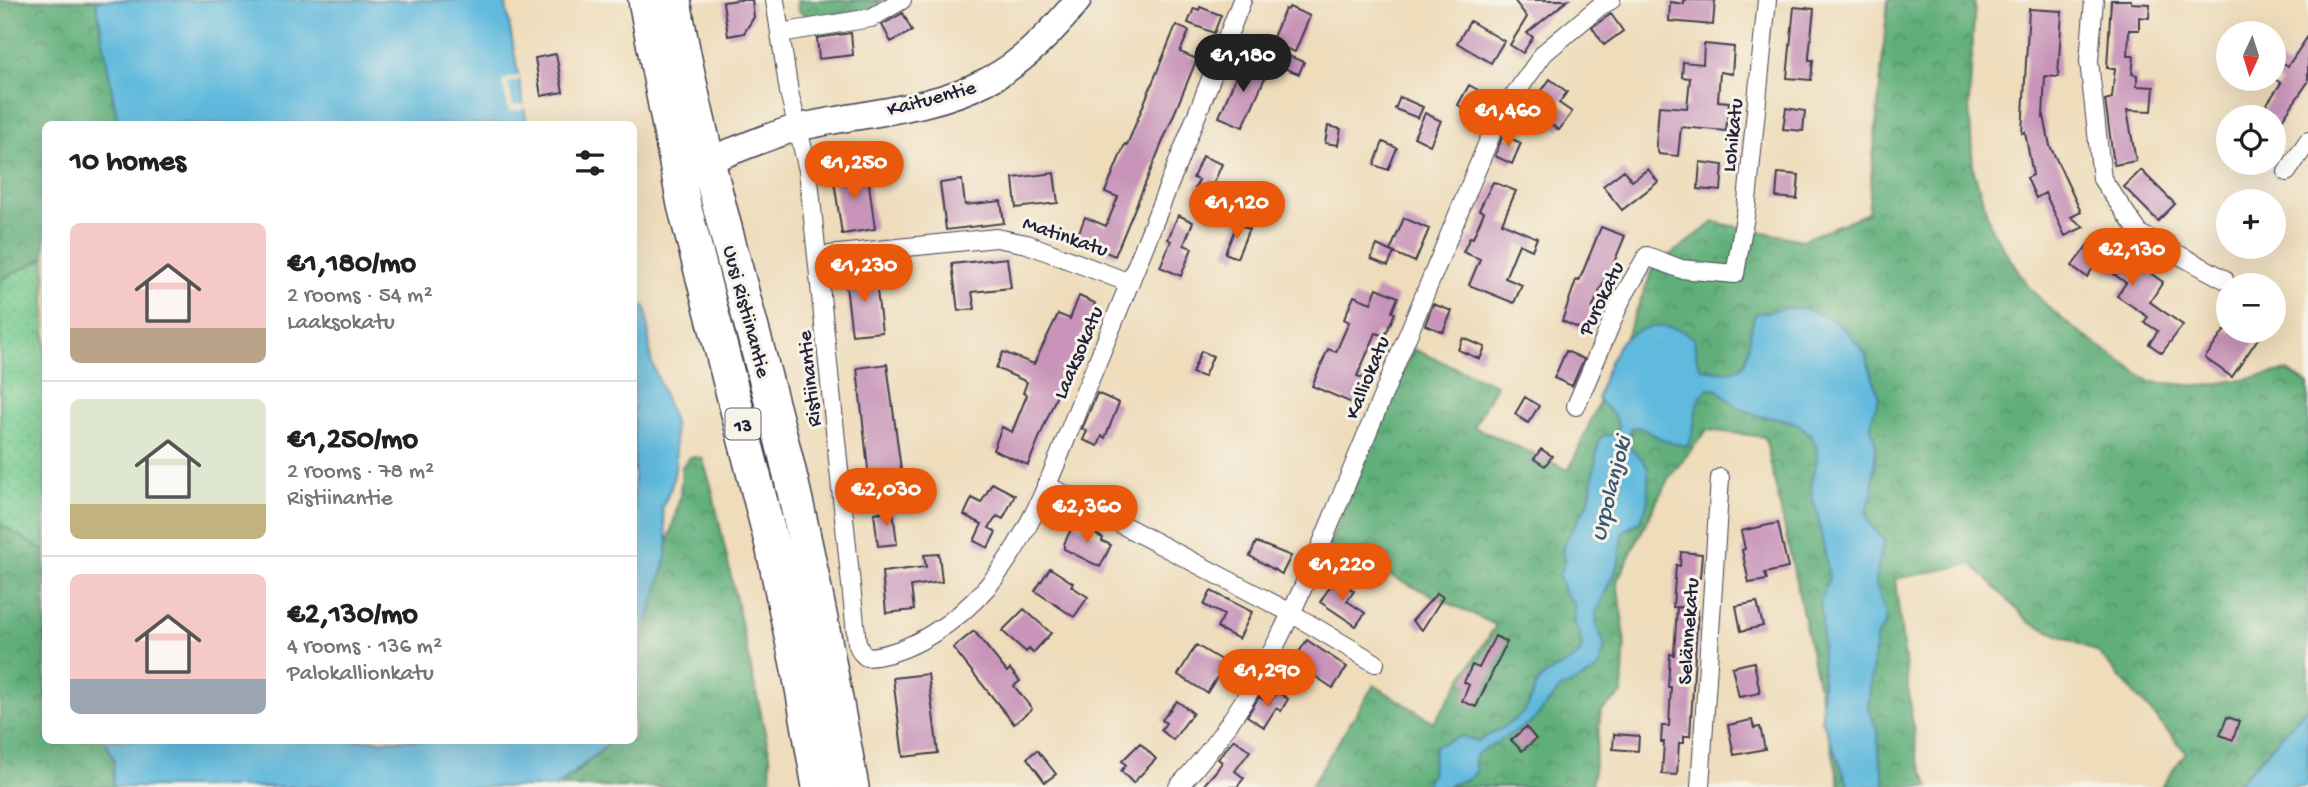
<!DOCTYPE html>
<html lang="en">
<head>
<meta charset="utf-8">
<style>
	:root { --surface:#fff; --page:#f6f6f6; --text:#202124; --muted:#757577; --line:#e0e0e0; --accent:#ea580c }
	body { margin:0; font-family:"Gochi Hand",sans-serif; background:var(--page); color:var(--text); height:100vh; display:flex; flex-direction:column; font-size:26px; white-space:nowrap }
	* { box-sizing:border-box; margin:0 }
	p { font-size:23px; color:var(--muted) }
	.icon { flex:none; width:38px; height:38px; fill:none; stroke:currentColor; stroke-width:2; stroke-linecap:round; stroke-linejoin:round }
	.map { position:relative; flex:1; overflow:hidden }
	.sheet { position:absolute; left:42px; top:121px; width:595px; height:623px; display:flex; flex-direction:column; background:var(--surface); border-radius:10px; box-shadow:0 7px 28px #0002 }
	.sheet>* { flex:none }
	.needle { width:46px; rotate:184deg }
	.tools { position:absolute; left:2216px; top:21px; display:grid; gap:14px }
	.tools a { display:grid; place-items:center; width:70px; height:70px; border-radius:50%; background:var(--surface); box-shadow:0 7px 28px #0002; font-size:35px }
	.price { position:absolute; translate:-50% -60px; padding:0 16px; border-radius:24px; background:var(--accent); color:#fff; font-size:23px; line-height:46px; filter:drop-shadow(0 2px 4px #0008) }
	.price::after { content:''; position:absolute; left:50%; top:42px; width:21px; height:16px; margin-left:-10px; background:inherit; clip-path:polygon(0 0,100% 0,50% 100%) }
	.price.active { background:#222; color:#fff }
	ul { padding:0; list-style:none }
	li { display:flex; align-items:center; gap:21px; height:175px; padding:0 28px }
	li+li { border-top:2px solid var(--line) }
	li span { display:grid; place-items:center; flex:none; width:196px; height:140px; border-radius:10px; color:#555 }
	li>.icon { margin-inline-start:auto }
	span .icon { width:84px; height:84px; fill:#fffc; stroke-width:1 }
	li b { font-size:30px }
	h2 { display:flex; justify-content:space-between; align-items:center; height:84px; padding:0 28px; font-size:30px }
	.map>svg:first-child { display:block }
</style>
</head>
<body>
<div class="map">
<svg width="2308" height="787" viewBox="0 0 2308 787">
	<defs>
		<pattern id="forest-crowns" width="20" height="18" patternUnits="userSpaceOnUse" patternTransform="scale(1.75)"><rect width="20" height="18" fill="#60af7a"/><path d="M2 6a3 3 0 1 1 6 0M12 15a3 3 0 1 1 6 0" fill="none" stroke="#4f8e65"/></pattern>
		<pattern id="park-dots" width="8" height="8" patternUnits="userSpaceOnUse" patternTransform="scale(1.75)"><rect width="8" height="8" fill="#75cb8f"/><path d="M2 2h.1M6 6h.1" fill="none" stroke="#65ae7c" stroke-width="1.8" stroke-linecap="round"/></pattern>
	</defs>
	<rect width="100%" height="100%" fill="#f7f3e8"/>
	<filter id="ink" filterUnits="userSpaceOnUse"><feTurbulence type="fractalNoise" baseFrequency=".0143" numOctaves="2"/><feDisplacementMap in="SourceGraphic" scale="14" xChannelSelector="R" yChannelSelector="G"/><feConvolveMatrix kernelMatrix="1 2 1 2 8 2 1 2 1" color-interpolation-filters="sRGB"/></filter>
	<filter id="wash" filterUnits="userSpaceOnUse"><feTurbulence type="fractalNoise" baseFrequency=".00686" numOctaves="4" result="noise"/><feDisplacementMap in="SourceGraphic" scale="28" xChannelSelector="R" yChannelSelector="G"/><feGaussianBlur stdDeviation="1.57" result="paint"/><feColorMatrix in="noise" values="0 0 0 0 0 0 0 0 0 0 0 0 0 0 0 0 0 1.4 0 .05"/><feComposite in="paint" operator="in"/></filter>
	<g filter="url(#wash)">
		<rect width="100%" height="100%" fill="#eedcba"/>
		<path fill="url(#forest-crowns)" stroke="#41685a" stroke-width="2" d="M0,0H96L118,124H46L45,258L0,280Z
			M797,0H883L865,10L810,19L798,10Z
			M1888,0H1975L1969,105L1973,168L1992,230L2027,285L2047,306L2073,328L2151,382L2203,386L2288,371L2308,384V707L2235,787H2161L2186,752L2098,652L2030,623L1972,564L1895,579L1917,759L1930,787H1840L1765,437L1707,430L1668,479L1617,581L1625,638L1622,694L1601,711L1592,787H1310L1374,685L1434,722L1496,625L1328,547L1413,349L1496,385L1474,427L1569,470L1601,398L1654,267L1714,222L1802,240L1868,213Z
			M690,457L702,458L711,485L770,755L771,787H560L605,747L609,740H634V657L643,638L665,563L668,543L680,497L682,466Z
			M0,524L45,551L46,740H105L114,761L113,787H0Z"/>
		<path fill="url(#park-dots)" stroke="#4c7665" stroke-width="2" d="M45,258V551L0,524V280Z"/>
		<path fill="#60badd" stroke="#416e8c" stroke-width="2" d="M96,0H505L527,124H118Z
			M634,298L646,308L651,360L674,422L676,464L672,485L662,508L668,543L665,563L643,638L634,657Z
			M1784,308H1804L1829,318L1846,330L1865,353L1879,397L1872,418L1871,427L1876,446L1872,494L1866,512L1869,523L1884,540L1875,581L1886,615L1885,624L1876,638L1868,707L1878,733L1879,753L1885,787H1851L1848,784L1822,719V619L1820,600L1829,578L1818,516L1812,496L1811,482L1817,460L1816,446L1809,433L1798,424L1787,420L1759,416L1737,407L1718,390L1709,388C1689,401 1700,428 1687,446L1665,441L1639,427L1631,428L1627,446L1643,460L1648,469V501L1641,520L1622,533L1619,562L1596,613L1597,627L1605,646L1598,668L1592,674L1560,689L1533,721L1477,754L1474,759L1476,771L1473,776L1447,787H1424L1431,774L1435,746L1462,736L1478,741C1494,732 1518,722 1528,706C1533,696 1534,685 1543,677C1556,666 1575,664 1582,648L1580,634L1575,625L1574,603L1565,594L1559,575L1566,558L1562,554L1563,546L1589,501L1599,440L1603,436L1616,434L1619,426C1614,411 1606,410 1598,399C1600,386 1612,353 1620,343C1639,323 1675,321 1694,339L1697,360L1701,368C1760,382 1742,352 1755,314Z
			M2308,707V787H2235Z
			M105,740H609L605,747L556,787H113L114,761Z"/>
		<path fill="#eedcba" d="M519,76L520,80L508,83L513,106L524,104L525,109L509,112L502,80Z"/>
		<g id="blocks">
			<path fill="#c894b9" d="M738,0H752L754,17L744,33L728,36L723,2Z
				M1514,0H1568L1527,33L1533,37L1523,53L1510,45L1527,17Z
				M1684,0H1715L1713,25L1669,21L1670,2L1684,4Z
				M2111,0H2131V3L2150,4L2149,18L2139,17V30H2129L2128,56H2134L2132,74L2137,75V86L2154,87L2152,111L2127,110L2136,161L2114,165L2105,100L2112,98L2115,68H2107Z
				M1200,7L1221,15L1214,33L1188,23L1194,8L1199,10Z
				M1289,7L1310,16L1295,52L1271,42L1285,9L1288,10Z
				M1794,7L1814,9L1809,56V60H1813L1811,80L1787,78Z
				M2029,9L2062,11L2058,77L2045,76L2043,117L2044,116L2050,146L2081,212L2071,217L2084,227L2065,236L2045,193L2036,198L2027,178L2033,175L2025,132L2022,133Z
				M903,13L912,31L891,42L882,25Z
				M1611,14L1623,31L1604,45L1592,27Z
				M1470,21L1504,41L1491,63L1457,43Z
				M1176,25L1189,31L1180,52L1197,59L1115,256L1076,240L1085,217L1106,226L1118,197L1105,192L1125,144L1127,145Z
				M851,33L853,55L819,59L817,38Z
				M2308,36V82L2273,133V117H2258L2281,83L2273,78V71L2280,61L2288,66Z
				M1704,44L1734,47L1732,74L1720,72L1718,101L1729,102L1726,131L1681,127L1678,156L1659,154L1656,146L1659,106L1687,108L1690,78L1682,77L1683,62L1703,64Z
				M1266,47L1304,62L1299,74L1261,59Z
				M556,54L563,92L541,96L535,58Z
				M1243,60L1268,71L1243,127L1219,117Z
				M1550,79L1567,92L1559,103L1572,112L1559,130L1529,109Z
				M1469,85L1487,95L1475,115L1458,105Z
				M1400,97L1423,107L1418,118L1395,109Z
				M1786,108L1805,111L1803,131L1783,129Z
				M1425,113L1441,121L1430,145L1414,137Z
				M1328,126L1341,129L1338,145L1325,143Z
				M1503,135L1521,143L1512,164L1495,156Z
				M1383,142L1397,148L1388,170L1374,165Z
				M1202,156L1222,164L1209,194L1195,188L1199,180L1193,178Z
				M1700,162L1723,165L1721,191L1698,189Z
				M867,169L875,229L842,234L833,174Z
				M1648,169L1658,182L1622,210L1603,186L1624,170L1632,181Z
				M2141,170L2175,204L2158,221L2124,187Z
				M1054,173L1058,203L1016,208L1013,178Z
				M1778,173L1799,175L1797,199L1776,197Z
				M962,180L965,205L1001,201L1004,223L946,230L940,183Z
				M1493,182L1516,191L1502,223L1537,238L1532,250L1519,244L1505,278L1522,285L1514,303L1469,285L1480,259L1463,252L1470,237L1473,238L1484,212L1479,210Z
				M1178,215L1193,222L1184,245L1192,248L1181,276L1160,267L1171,241L1168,239Z
				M1404,218L1429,229L1415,262L1390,251Z
				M1237,224L1249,229L1237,258L1225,253Z
				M1601,227L1625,236L1608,277L1606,276L1592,309L1594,311L1585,331L1562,321L1576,280L1579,281Z
				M2095,235L2163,282L2150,302L2183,325L2162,353L2149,344L2158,331L2144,322L2148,317L2117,296L2126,283L2097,262L2087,277L2072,266Z
				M1377,245L1394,253L1388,266L1371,259Z
				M1007,258L1011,288L972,292L975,309L958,311L952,264Z
				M875,274L882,332L852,335L845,277Z
				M1377,288L1398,297L1392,312L1395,313L1385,336L1376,333L1357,376L1370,381L1359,406L1312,386L1328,349L1336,352L1349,322L1344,319L1354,296L1371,303Z
				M1079,296L1095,303L1028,465L993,450L1002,427L1012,432L1027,395L1023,393L1027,382L996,368L1003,352L1034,364L1058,314L1070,319Z
				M1433,304L1452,311L1443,332L1425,325Z
				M2224,331H2263L2232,377L2205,358Z
				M1463,338L1485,347L1480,359L1458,350Z
				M1201,351L1213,356L1204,377L1192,373Z
				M1566,351L1584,359L1572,386L1554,378Z
				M887,364L902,477L880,480V477L869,478L857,368Z
				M1097,393L1119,403L1105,438L1102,436L1098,446L1083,440L1087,431L1082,429Z
				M1525,397L1539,406L1528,423L1515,414Z
				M1541,449L1552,456L1545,466L1534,459Z
				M992,483L1015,495L1003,519L997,516L989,528L996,532L988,548L974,541L982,524L964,515L972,498L981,503Z
				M893,510L897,544L878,546L874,513Z
				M1074,523L1103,538L1102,541L1111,545L1100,567L1064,549V544Z
				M1778,523L1788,568L1765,573L1767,580L1749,583L1742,550L1745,549L1741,531Z
				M1256,542L1291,556L1282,574L1250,556Z
				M1681,552L1702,554L1700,578L1688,577L1686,608L1673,607L1676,565L1680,566Z
				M939,554L942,582L911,586L914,610L886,613L882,572L926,567L924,555Z
				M1050,568L1073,583L1071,586L1088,597L1074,617L1035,591Z
				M1335,579L1354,591L1347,601L1365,613L1356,626L1320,602Z
				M1211,591L1252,612L1239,639L1217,628L1224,615L1204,605Z
				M1437,593L1443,597L1422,630L1412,621Z
				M1757,602L1763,626L1741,631L1736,606Z
				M1677,607L1698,608L1690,736H1684V743H1679L1677,775L1662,774L1664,742H1661L1662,726H1669L1671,687H1668L1670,654L1674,655Z
				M1024,609L1051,633L1033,653L1029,649L1026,652L1002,631Z
				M974,631L1007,672L1010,669L1020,681L1014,686L1032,709L1014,724L953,648Z
				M1495,636L1507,642L1476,707L1462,701L1469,685L1464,682L1472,665L1479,668Z
				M1307,640L1347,667L1333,688L1304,669L1293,685L1282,678Z
				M1196,645L1226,663L1207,693L1178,675Z
				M1754,662L1760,693L1739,697L1732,667Z
				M928,674L938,753L903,757L893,678Z
				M1277,692L1288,699L1281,711L1276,708L1264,727L1247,716L1259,697L1269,703Z
				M1177,701L1193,713L1173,740L1161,730L1166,723L1162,720Z
				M2227,717L2239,721L2233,740L2220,735Z
				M1752,720L1754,728L1760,727L1765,749L1734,755L1728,725Z
				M1526,727L1536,739L1522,751L1511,740Z
				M1614,734L1639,736L1638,751L1613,749Z
				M1234,739L1250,751L1235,771L1244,778L1237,787H1202L1217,770L1222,762L1218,759Z
				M1140,743L1156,759L1133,783L1121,771L1126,765L1122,761Z
				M1037,750L1056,774L1045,782L1027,758Z"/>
		</g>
	</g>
	<g filter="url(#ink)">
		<use href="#blocks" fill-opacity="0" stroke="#413e4e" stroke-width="2"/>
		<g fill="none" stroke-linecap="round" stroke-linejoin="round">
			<g stroke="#413e4e" stroke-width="20">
				<path id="street" d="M775,0L789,92L808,170L857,643L861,652L866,657C910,655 959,620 987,587C1035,531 1058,456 1086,389C1140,260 1191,130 1242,0
					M2094,0L2089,61L2102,179L2140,234L2224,279
					M780,33L871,18L902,0
					M2287,172L2308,141
					M819,256L996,238L1027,244L1130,283
					M1576,406L1621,300L1647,256L1681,269L1735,274L1746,211L1767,0
					M1046,485L1291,613L1375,663
					M1178,787C1268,692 1312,566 1361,448C1407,338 1452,228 1498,118L1544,53L1600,6L1611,0
					M1700,787L1720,478"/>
			</g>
			<g stroke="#413e4e" stroke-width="29">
				<path id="secondary" d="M690,165C728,156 763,136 801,127C862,113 931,110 987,81C1022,64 1054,30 1078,0"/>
			</g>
			<g stroke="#413e4e" stroke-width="36">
				<path id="highway" d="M645,0L684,205L772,545L801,683L819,787
					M674,0C699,148 744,293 781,438C810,553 831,671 852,787"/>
			</g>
			<use href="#street" stroke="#fff" stroke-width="18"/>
			<use href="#secondary" stroke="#fff" stroke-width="26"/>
			<use href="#highway" stroke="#fff" stroke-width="33"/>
		</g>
	</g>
	<g text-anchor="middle" stroke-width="6" stroke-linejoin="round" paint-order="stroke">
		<rect fill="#f7f3e8" stroke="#62616f" stroke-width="2" x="725.5" y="408.5" width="35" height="31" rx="5"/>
		<g font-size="19" font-weight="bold" fill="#22223b">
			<text x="743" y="431">13</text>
		</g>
		<g font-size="21" fill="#22223b" stroke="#f7f3e8">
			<text transform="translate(931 97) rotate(-15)" y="7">Kaituentie</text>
			<text transform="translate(1731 135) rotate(-84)" y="7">Lohikatu</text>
			<text transform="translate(1066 235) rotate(19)" y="7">Matinkatu</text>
			<text transform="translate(1600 298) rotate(-64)" y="7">Purokatu</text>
			<text transform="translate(748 311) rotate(75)" y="7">Uusi Ristiinantie</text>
			<text transform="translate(1077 352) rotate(-67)" y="7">Laaksokatu</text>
			<text transform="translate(1366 377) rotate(-68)" y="7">Kalliokatu</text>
			<text transform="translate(808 379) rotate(-96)" y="7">Ristiinantie</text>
			<text transform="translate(1687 631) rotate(-86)" y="7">Selännekatu</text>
		</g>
		<g font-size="23" font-style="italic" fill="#385774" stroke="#f7f3e8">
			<text transform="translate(1609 488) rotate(-76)" y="8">Urpolanjoki</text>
		</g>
	</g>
</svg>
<div class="tools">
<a><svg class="needle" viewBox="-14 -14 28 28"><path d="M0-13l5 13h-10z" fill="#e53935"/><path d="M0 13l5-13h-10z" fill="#757577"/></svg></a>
<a><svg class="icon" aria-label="locate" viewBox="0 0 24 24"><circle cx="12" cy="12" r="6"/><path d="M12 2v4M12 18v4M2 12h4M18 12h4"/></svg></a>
<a>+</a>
<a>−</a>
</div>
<b class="price active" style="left:1243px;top:94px">€1,180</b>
<b class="price" style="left:1508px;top:149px">€1,460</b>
<b class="price" style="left:854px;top:201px">€1,250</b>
<b class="price" style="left:1237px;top:241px">€1,120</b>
<b class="price" style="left:2132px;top:288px">€2,130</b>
<b class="price" style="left:864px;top:304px">€1,230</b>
<b class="price" style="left:886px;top:528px">€2,030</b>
<b class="price" style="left:1087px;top:545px">€2,360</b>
<b class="price" style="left:1342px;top:603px">€1,220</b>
<b class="price" style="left:1267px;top:709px">€1,290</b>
<section class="sheet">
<h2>10 homes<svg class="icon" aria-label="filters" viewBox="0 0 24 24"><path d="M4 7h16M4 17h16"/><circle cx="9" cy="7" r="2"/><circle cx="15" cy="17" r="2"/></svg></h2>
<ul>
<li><span style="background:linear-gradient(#f6c9c9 75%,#b9a48a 0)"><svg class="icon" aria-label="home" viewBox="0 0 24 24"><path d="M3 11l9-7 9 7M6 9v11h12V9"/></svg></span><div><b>€1,180/mo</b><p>2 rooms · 54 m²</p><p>Laaksokatu</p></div></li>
<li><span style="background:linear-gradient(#dfe7d0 75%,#c2b280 0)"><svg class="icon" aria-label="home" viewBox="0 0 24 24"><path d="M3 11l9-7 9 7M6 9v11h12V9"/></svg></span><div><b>€1,250/mo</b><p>2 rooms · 78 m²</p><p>Ristiinantie</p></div></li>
<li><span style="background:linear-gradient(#f6c9c9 75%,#9aa5b1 0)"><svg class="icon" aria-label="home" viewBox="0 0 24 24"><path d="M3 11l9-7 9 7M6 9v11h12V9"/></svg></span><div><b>€2,130/mo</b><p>4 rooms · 136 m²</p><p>Palokallionkatu</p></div></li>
</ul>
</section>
</div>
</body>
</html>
